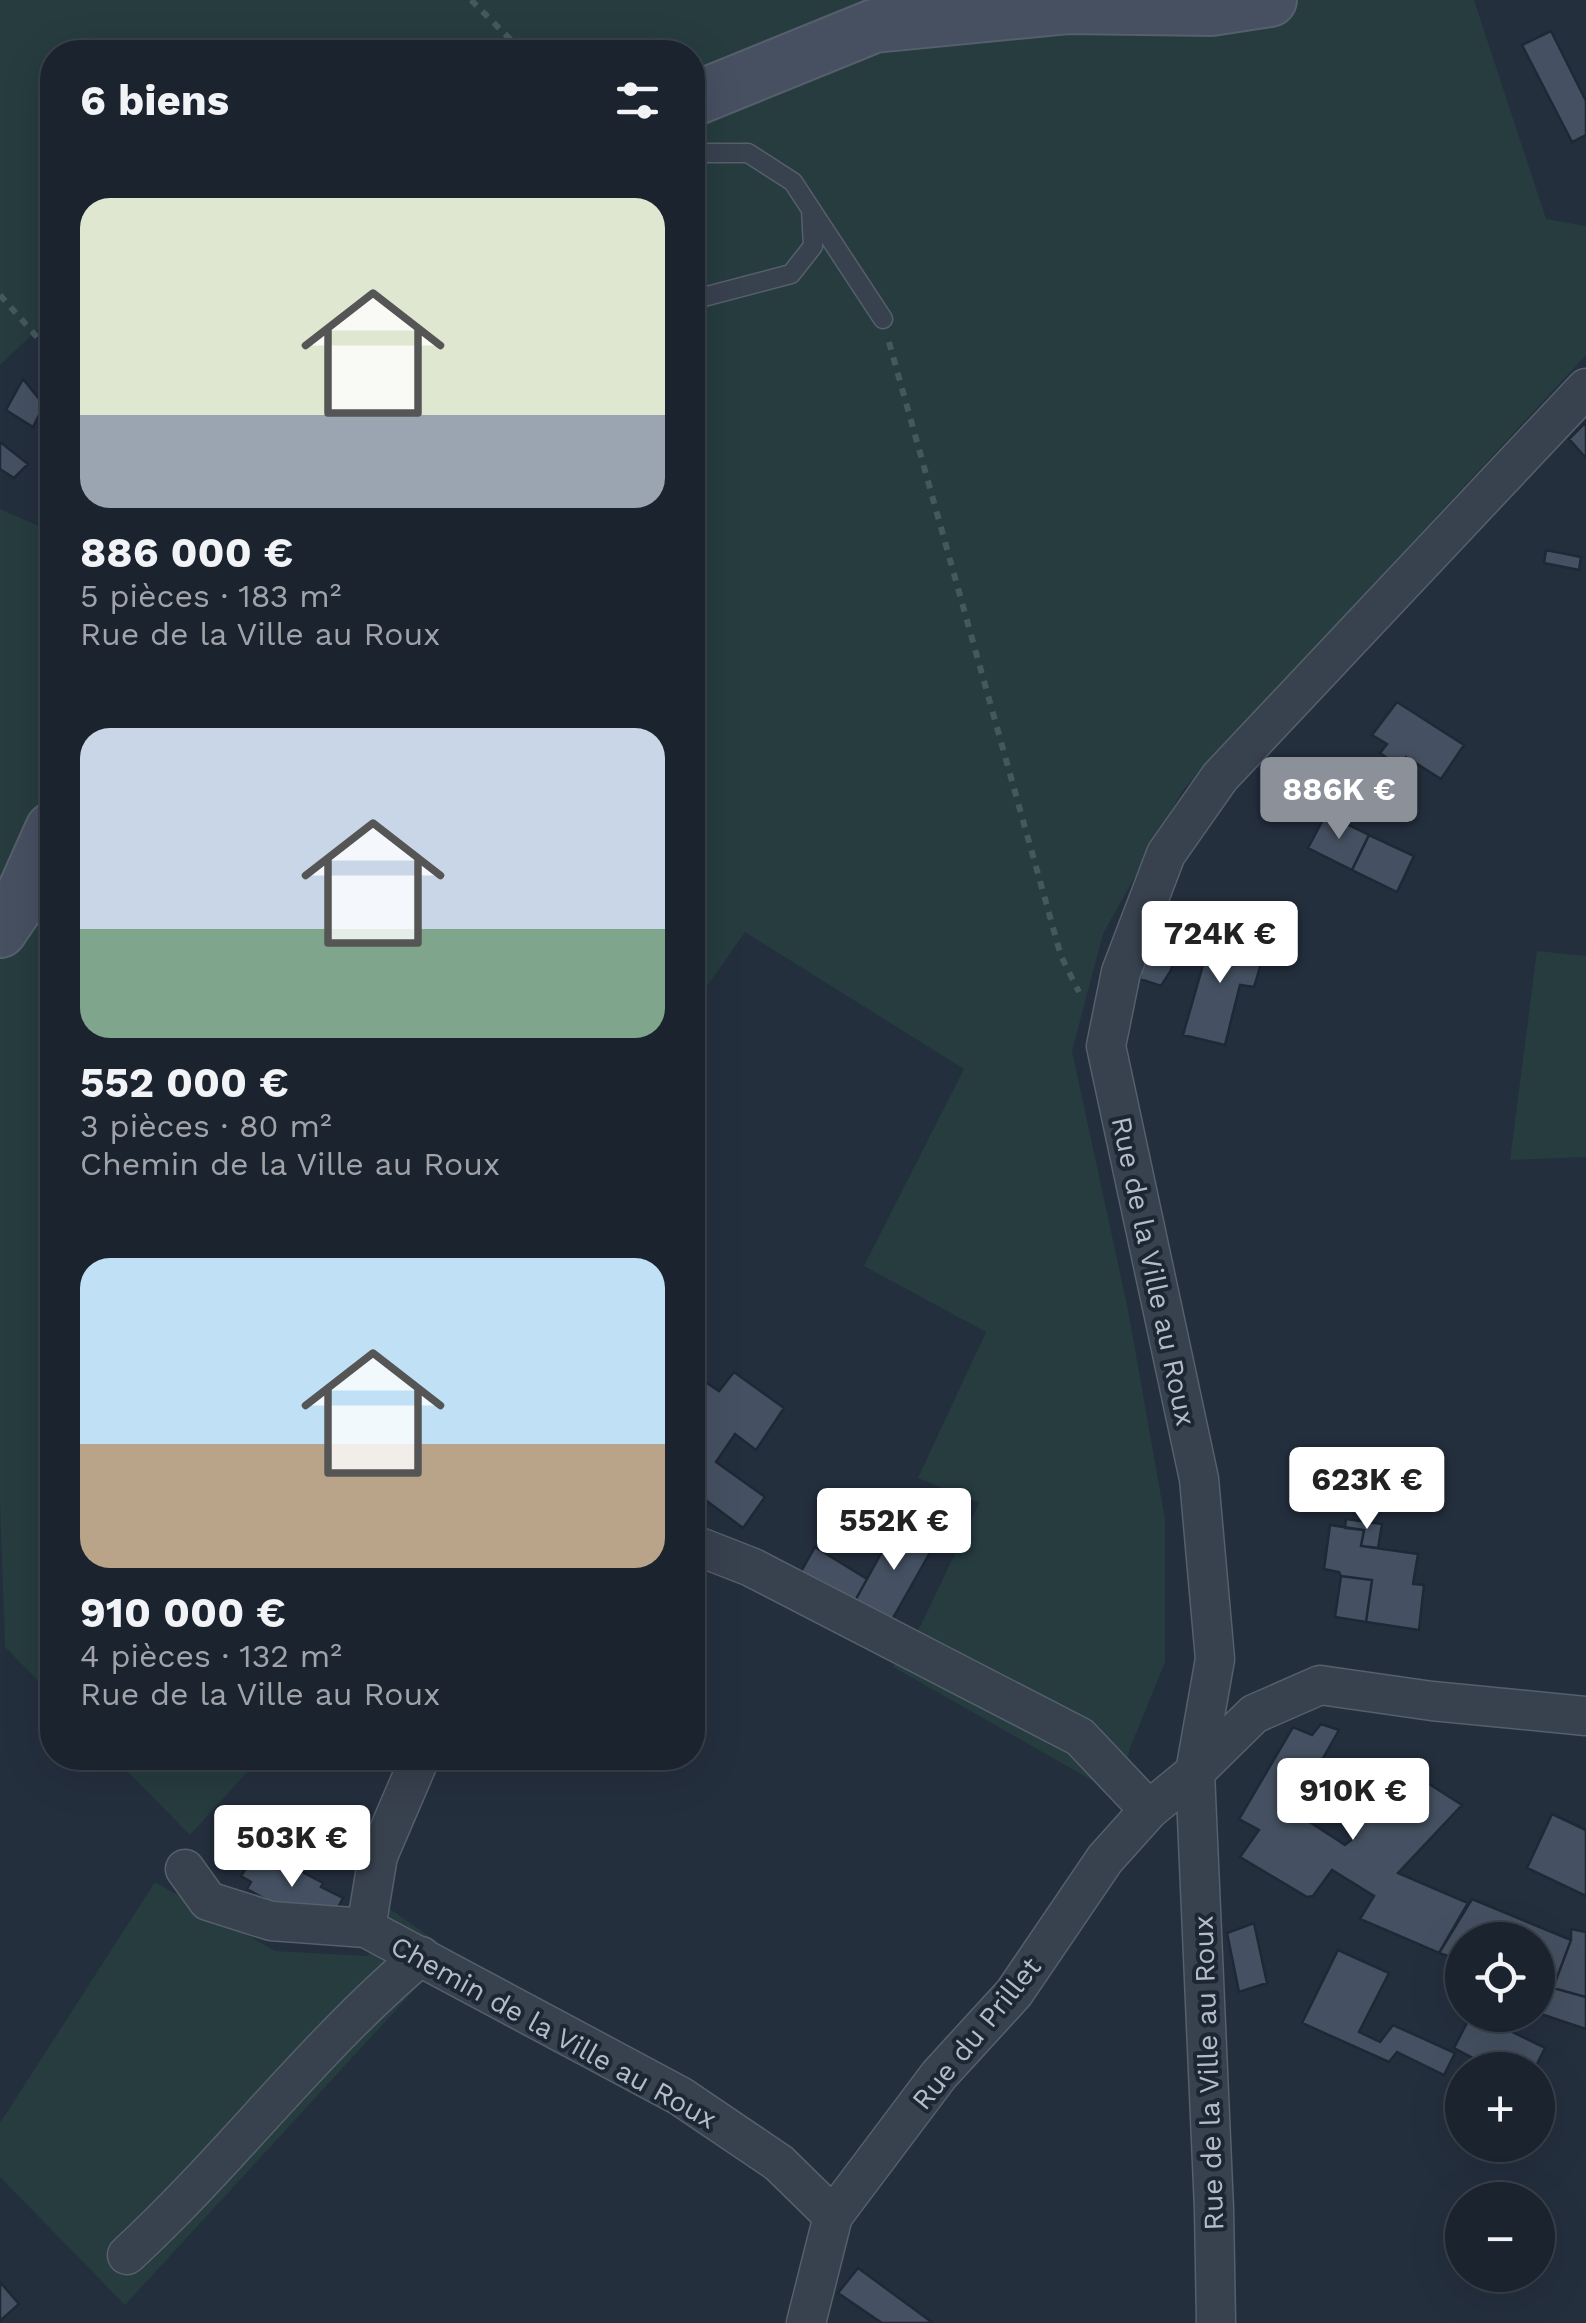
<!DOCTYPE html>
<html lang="fr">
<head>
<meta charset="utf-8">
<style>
	:root { --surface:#1b232e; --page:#282f3a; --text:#f1f3f6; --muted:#a0a4aa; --line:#39404a; --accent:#8c9099 }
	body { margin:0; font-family:"Work Sans",sans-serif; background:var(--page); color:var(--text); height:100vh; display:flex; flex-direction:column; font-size:38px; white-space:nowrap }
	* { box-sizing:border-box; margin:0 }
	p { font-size:32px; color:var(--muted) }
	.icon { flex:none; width:55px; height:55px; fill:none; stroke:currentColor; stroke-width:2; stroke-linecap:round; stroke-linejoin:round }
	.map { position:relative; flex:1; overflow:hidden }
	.details { position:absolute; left:40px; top:40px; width:665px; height:1730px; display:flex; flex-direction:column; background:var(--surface); border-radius:40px; box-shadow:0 10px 40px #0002,0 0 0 2px var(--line) }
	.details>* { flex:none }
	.controls { position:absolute; left:1445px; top:1922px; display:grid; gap:20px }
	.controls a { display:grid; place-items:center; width:110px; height:110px; border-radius:50%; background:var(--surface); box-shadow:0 10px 40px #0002,0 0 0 2px var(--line); font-size:50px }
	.price { position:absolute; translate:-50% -85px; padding:0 22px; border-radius:10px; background:#fff; color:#222; font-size:32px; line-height:65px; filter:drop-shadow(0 2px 5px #0008) }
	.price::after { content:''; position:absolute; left:50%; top:60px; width:30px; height:22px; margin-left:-15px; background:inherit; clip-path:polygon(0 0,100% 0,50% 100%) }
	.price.on { background:var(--accent); color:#fff }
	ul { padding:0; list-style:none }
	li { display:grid; align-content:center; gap:20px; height:530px; padding:0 40px }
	li span { display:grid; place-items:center; height:310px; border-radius:30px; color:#555 }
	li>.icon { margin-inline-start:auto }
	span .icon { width:180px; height:180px; fill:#fffc; stroke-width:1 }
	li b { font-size:42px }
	h2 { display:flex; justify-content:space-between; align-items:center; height:120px; padding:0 40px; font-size:42px }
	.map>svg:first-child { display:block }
</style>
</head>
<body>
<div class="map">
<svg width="1586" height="2323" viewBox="0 0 1586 2323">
	<rect width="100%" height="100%" fill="#242f3e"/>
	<path fill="#263c3f" d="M0,0H1474L1546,219L1586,226V355L1183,790L1103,934L1072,1051L1128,1310L1165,1519V1662L1130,1748L1118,1795L893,1667L921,1625L979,1503L918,1478L986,1332L864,1266L964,1069L745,932L693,1006L692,52H52V316L0,365Z
		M0,509L50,531L40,552L52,556V1695L5,1647L0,1502Z
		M1537,951L1586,956V1157L1510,1160Z
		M114,1758H260L190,1835Z
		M155,1882L275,1951L368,1956L384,1905L450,1951L125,2305L0,2177V2123Z"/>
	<path fill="#455162" stroke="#1f2835" stroke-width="2.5" d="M1551,31L1586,101V135L1572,142L1522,45Z
		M23,379L44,405L33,427L6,410Z
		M1586,422V458L1569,439Z
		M0,442L28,464L14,478L0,469Z
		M1546,550L1581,557L1579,570L1544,563Z
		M1397,702L1464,745L1441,779L1406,757L1397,765L1380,753L1387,744L1372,735Z
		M1326,814L1369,835L1352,870L1308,848Z
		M1369,835L1414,856L1397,892L1352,870Z
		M1159,909L1190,921L1170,972L1161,986L1140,979L1143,958Z
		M1215,923L1241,930L1235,950L1263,957L1254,987L1240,985L1225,1045L1183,1035Z
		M734,1372L784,1408L756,1450L735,1434L716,1462L765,1497L743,1528L692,1490V1431L702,1417L692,1410V1373L719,1391Z
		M911,1498L949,1519L940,1535L901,1517Z
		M901,1517L940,1535L885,1632L850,1610Z
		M1346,1519L1382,1524L1378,1548L1361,1546L1364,1530L1345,1528Z
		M1330,1525L1364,1530L1361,1546L1418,1554L1413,1584L1424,1585L1419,1630L1366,1622L1372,1580L1341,1576L1339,1572L1324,1569Z
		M815,1547L867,1579L850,1610L798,1577Z
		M1341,1576L1372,1580L1366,1622L1335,1617Z
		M1321,1724L1339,1730L1293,1811L1345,1845L1355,1837L1350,1832L1412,1773L1462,1805L1398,1873L1468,1903L1439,1953L1360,1919L1374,1896L1332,1870L1313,1896L1307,1897L1240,1857L1259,1830L1239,1819L1293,1727L1312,1735Z
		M1552,1814L1586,1830V1896L1527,1868Z
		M270,1855L323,1883L321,1887L343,1898L329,1924L304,1921L247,1889L251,1882L241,1876L253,1857L263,1865Z
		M1472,1899L1571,1940L1553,1988L1586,1997V2029L1538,2013V1940H1462V1961L1439,1953Z
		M1254,1923L1267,1983L1239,1992L1227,1933Z
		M1571,1929L1586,1932V1997L1553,1988L1571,1940Z
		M1338,1950L1389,1973L1359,2032L1380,2042L1393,2025L1455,2053L1444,2075L1397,2052L1389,2062L1302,2023Z
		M1471,2015H1478L1545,2048L1534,2070H1496L1454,2048Z
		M858,2268L933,2323H882L838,2293Z
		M0,2282L19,2304L0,2321Z"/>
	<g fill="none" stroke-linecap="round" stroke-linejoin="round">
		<g stroke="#565f6c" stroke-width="21">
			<path id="lane" d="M692,153H748L793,182L883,319
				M692,300L791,274L813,246L811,209"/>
		</g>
		<g stroke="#565f6c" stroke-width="41">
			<path id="street" d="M692,1544L751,1567L1080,1737L1149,1810
				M420,1758L378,1856L366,1928L680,2096L779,2163L833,2216
				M185,1869L208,1901L271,1921L366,1928
				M127,2255C230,2160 314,2046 421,1956
				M806,2323L833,2216L939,2075L1014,1993L1105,1859L1149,1810L1195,1772L1254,1714L1320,1685L1432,1701L1586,1716
				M1216,2323L1214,2209L1195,1772L1215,1659L1199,1479L1106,1046L1121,972L1166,854L1220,777L1586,388"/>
		</g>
		<g stroke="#565f6c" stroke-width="56">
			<path id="secondary" d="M692,100L874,26L1069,7L1211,9L1270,0
				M0,931L19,903L52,829"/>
		</g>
		<path stroke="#44595c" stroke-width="6" stroke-dasharray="8 8" stroke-linecap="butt" d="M471,0L523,52
			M0,295L52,354
			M889,342L1061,956L1079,992"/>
		<use href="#lane" stroke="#38414e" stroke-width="18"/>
		<use href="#street" stroke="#38414e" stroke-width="38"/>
		<use href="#secondary" stroke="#465061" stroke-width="52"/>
	</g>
	<g text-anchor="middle" stroke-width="8" stroke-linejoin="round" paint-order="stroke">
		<g font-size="28" fill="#b4bcc9" stroke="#1d2633">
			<text transform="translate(1154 1271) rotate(78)" y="10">Rue de la Ville au Roux</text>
			<text transform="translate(554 2032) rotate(29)" y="10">Chemin de la Ville au Roux</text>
			<text transform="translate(976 2033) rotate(-51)" y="10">Rue du Prillet</text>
			<text transform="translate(1208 2073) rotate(-92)" y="10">Rue de la Ville au Roux</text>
		</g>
	</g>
</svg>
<div class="controls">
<a><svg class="icon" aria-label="locate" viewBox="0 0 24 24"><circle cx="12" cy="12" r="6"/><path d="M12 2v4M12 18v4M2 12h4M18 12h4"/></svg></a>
<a>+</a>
<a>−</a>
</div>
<b class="price on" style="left:1339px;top:842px">886K €</b>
<b class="price" style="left:1220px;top:986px">724K €</b>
<b class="price" style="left:1367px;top:1532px">623K €</b>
<b class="price" style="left:894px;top:1573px">552K €</b>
<b class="price" style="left:1353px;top:1843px">910K €</b>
<b class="price" style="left:292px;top:1890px">503K €</b>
<section class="details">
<h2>6 biens<svg class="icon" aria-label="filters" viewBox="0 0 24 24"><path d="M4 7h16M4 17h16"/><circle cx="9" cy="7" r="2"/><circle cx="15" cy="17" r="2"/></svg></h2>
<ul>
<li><span style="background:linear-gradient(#dfe7d0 70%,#9aa5b1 0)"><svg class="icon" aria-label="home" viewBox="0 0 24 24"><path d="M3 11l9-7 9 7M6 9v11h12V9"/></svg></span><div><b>886 000 €</b><p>5 pièces · 183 m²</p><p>Rue de la Ville au Roux</p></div></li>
<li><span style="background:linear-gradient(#c9d6e8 65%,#7fa58c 0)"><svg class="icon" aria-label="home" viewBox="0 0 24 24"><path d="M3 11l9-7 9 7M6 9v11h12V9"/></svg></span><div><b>552 000 €</b><p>3 pièces · 80 m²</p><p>Chemin de la Ville au Roux</p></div></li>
<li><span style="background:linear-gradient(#bfe0f5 60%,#b9a48a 0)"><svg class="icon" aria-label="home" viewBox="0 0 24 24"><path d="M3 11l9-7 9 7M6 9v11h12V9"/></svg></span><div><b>910 000 €</b><p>4 pièces · 132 m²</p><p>Rue de la Ville au Roux</p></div></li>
</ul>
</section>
</div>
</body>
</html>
